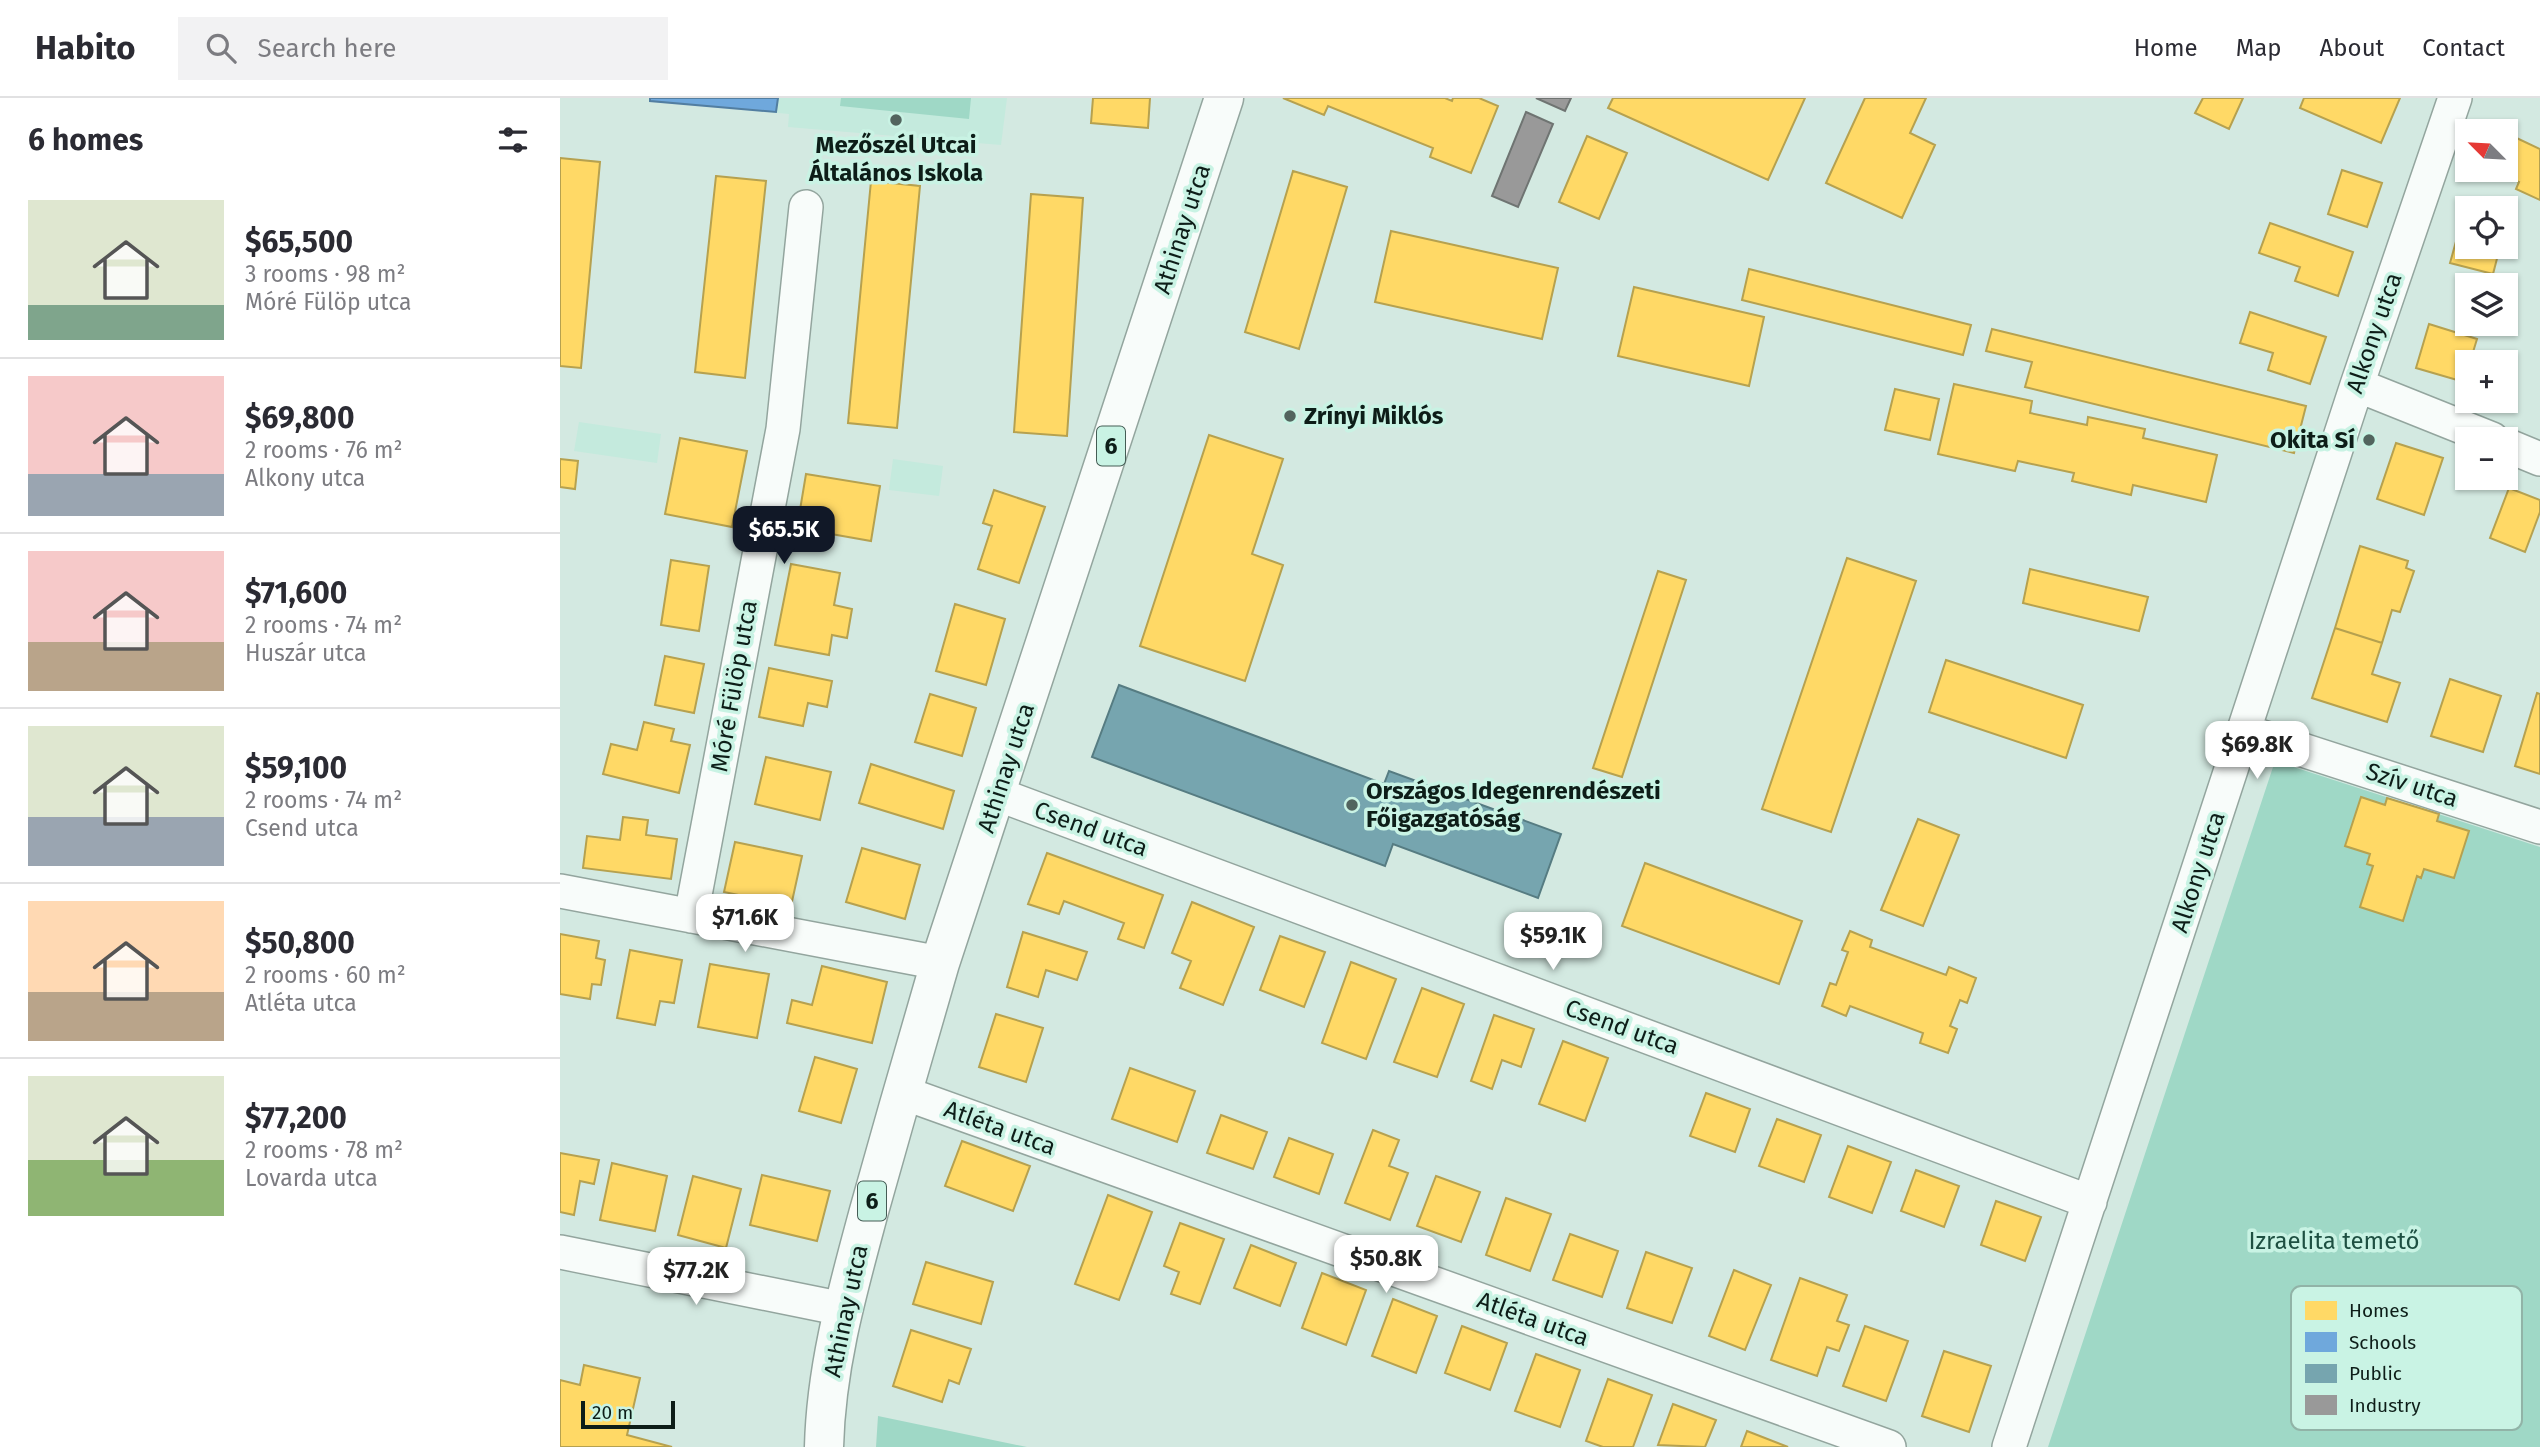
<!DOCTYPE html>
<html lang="en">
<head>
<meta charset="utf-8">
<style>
	:root { --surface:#fff; --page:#f2f2f3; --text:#2b2b33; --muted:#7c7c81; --line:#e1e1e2; --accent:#111827 }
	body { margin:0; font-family:"Fira Sans",sans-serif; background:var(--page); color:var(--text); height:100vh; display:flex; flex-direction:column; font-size:26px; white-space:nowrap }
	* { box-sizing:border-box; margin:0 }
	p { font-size:23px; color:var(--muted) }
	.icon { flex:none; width:38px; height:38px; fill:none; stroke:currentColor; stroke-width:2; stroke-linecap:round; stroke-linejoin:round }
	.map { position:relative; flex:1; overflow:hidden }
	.drawer { display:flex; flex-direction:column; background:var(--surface); width:560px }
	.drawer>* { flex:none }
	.needle { width:46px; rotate:294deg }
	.tools { position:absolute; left:1895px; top:21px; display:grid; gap:14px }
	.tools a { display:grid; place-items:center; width:63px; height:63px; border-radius:0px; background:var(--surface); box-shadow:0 2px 5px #0004; font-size:35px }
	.scale { position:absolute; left:21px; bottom:18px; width:94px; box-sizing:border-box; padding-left:7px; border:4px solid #0d1d18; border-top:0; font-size:19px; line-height:24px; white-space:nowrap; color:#0d1d18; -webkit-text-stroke:5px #c9f3e4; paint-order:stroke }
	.price { position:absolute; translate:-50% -60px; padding:0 16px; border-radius:14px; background:#fff; color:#222; font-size:23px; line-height:46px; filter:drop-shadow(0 2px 4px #0008) }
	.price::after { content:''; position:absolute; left:50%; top:42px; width:21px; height:16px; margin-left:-10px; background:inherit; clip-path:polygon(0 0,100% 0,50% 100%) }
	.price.selected { background:var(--accent); color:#fff }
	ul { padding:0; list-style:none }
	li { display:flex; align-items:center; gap:21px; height:175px; padding:0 28px }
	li+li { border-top:2px solid var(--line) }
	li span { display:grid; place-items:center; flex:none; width:196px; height:140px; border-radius:0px; color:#555 }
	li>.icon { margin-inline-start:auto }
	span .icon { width:84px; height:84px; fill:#fffc; stroke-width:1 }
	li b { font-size:30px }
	h2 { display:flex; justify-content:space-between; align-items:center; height:84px; padding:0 28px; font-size:30px }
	header { display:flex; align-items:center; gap:42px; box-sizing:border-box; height:98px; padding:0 35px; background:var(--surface); border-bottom:2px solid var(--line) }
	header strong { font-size:33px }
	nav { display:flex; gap:38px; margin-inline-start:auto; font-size:24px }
	.search { width:490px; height:63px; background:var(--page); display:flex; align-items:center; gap:18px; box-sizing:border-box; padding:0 24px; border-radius:0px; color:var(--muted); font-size:26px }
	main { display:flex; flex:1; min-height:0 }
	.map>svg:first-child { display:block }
</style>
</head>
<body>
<header>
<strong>Habito</strong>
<div class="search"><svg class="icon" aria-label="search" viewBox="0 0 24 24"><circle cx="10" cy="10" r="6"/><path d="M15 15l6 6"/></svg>Search here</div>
<nav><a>Home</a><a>Map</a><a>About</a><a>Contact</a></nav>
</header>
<main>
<section class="drawer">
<h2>6 homes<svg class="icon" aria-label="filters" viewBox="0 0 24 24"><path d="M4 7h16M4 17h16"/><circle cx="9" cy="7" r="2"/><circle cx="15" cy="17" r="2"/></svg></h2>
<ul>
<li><span style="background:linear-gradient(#dfe7d0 75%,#7fa58c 0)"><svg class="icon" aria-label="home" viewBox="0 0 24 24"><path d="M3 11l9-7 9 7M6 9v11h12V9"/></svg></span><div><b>$65,500</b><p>3 rooms · 98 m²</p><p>Móré Fülöp utca</p></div></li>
<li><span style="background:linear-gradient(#f6c9c9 70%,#9aa5b1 0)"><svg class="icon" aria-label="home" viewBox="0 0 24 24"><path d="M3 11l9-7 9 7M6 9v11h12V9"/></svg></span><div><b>$69,800</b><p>2 rooms · 76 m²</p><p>Alkony utca</p></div></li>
<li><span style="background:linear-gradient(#f6c9c9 65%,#b9a48a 0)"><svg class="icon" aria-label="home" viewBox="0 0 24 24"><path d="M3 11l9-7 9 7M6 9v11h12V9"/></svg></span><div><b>$71,600</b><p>2 rooms · 74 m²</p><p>Huszár utca</p></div></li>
<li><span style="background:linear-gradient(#dfe7d0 65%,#9aa5b1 0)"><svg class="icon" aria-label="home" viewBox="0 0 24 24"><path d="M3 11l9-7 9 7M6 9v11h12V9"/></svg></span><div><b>$59,100</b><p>2 rooms · 74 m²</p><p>Csend utca</p></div></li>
<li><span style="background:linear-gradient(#ffd9b3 65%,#b9a48a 0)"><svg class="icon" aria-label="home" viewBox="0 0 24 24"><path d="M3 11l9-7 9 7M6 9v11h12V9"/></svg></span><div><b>$50,800</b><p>2 rooms · 60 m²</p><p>Atléta utca</p></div></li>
<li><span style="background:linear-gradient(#dfe7d0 60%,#8fb573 0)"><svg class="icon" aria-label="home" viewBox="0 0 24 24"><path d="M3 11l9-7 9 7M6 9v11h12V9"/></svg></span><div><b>$77,200</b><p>2 rooms · 78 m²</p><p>Lovarda utca</p></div></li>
</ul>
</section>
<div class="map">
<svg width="1980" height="1349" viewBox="0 0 1980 1349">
	<rect width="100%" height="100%" fill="#d3e9e1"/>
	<path fill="#c4eadd" d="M90,0H447L441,47L228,29L229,16L90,3Z
		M19,324L101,336L97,365L14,353Z
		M333,361L383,368L379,398L329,392Z"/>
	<path fill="#9fd8c6" d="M281,0H411L409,21L280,8Z
		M1715,663L1980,749V1349H1488Z
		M318,1318L467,1349H316Z"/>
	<path fill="#ffd966" stroke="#b6a14f" stroke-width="2" d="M533,0H590L588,30L531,25Z
		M723,0H885L892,3L893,0H919L938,8L911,75L870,59L873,50L768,8L764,17Z
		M1053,0H1245L1208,82L1048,10Z
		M1305,0H1366L1350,35L1375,47L1342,120L1266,85Z
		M1643,0H1683L1669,31L1635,15Z
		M1744,0H1840L1821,45L1740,10Z
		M1946,35L1980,51V102L1956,91L1959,84L1931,72H1946Z
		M1027,38L1067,55L1039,121L999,104Z
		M0,60L40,64L21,270L0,268Z
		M1782,72L1822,85L1807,129L1768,116Z
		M733,73L787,89L739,251L685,234Z
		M156,78L206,83L185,280L135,274Z
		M311,83L360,88L337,330L288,325Z
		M471,96L523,100L507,338L454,334Z
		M1902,122L1908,124V149H1940L1933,176L1890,165Z
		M1710,125L1793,154L1778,198L1735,183L1740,169L1699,155Z
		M831,133L998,170L982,241L815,204Z
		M1189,171L1411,227L1403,257L1182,202Z
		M1074,189L1204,219L1189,288L1058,258Z
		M1690,214L1766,239L1750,286L1708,272L1713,255L1680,245Z
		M1869,226L1917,241L1910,264H1908L1904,284L1856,270Z
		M1432,231L1746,308L1734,355L1465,289L1472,264L1426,253Z
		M1394,286L1472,303L1470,315L1527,327L1528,319L1585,331L1583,340L1657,357L1646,404L1573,387L1571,397L1512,383L1514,375L1458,363L1455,373L1378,356Z
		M1335,291L1379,301L1370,342L1325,332Z
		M649,337L723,361L692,456L723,467L685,583L580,548Z
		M120,340L187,353L172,429L105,416Z
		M1836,345L1883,360L1864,417L1817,401Z
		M0,361L18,363L15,391L0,389Z
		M246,376L320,388L311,443L237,430Z
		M1949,390L1980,402V414L1965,454L1930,440Z
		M434,392L485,409L459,485L418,471L432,428L423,425Z
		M1800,448L1848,463L1846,470L1854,473L1840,514L1832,512L1822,545L1775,530Z
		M1287,460L1356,483L1271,734L1202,711Z
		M111,462L149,468L139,533L101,527Z
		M231,466L280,475L274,507L292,511L287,540L272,537L269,557L215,547Z
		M1470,471L1588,499L1579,533L1463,505Z
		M1098,473L1126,482L1062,679L1033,670Z
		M395,506L445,521L426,587L376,573Z
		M1775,530L1822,545L1812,576L1840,585L1827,624L1752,600Z
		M105,558L144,566L134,615L95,607Z
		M1386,562L1523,607L1506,660L1369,614Z
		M209,570L272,583L267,609L248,605L243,628L199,619Z
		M1890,581L1941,598L1923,654L1871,638Z
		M1977,595L1980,596V676L1955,668Z
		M370,596L416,610L402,658L355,644Z
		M84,624L114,631L111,643L130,647L119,695L43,676L51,646L77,652Z
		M206,659L271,674L260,722L195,706Z
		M311,666L394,693L383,731L299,705Z
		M1801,699L1825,707L1827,700L1879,716L1877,723L1909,733L1894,780L1864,771L1861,780L1857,778L1843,823L1800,809L1813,768L1807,766L1810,756L1785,748Z
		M63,719L88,722L86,737L117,741L111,781L23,770L27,738L60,742Z
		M1358,721L1399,737L1363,828L1321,812Z
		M175,744L242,758L231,808L164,794Z
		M302,750L360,767L345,821L286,804Z
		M487,755L603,797L584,850L558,841L564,825L504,803L499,816L468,806Z
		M1085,765L1242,823L1219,886L1062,828Z
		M632,804L694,829L663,907L620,890L631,863L612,855Z
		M1290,833L1312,842L1310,849L1386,877L1389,869L1416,880L1407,905L1400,902L1390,928L1397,931L1388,955L1360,945L1363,935L1290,908L1286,918L1262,908L1270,885L1276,887L1288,854L1282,852Z
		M463,834L527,854L517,882L486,872L478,899L447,889Z
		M0,836L39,843L36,860L45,862L41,887L32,886L30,901L0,896Z
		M720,838L765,854L744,909L700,892Z
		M70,852L122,862L114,905L100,903L95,927L57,920Z
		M791,864L836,881L806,961L762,945Z
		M150,866L209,876L197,940L138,929Z
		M262,868L327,884L312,945L227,925L232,902L252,907Z
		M862,890L904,906L877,979L834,964Z
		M436,916L483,930L466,984L419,969Z
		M934,917L974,931L961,969L942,962L932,991L911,983Z
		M1003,943L1048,960L1025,1023L979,1006Z
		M255,959L297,971L281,1025L239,1013Z
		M570,970L635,993L617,1044L552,1021Z
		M1146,995L1190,1011L1175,1054L1130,1038Z
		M661,1017L707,1034L693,1071L647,1055Z
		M1217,1021L1261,1037L1244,1084L1199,1068Z
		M813,1032L839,1042L829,1068L848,1075L830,1122L785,1105Z
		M729,1040L773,1056L759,1096L714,1079Z
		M402,1043L470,1068L453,1113L385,1088Z
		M1288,1048L1331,1064L1312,1115L1269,1099Z
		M0,1055L39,1062L34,1086L20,1083L14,1117L0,1114Z
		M52,1065L107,1078L95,1133L40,1122Z
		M1356,1072L1399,1088L1384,1129L1341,1113Z
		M202,1077L270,1093L257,1143L190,1127Z
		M133,1078L181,1091L166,1150L118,1137Z
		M876,1078L920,1094L901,1144L857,1128Z
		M548,1097L592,1114L559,1202L515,1186Z
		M946,1100L991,1116L970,1173L926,1157Z
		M1436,1103L1481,1119L1465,1163L1421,1147Z
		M620,1125L664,1141L640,1206L611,1196L619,1174L604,1168Z
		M1010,1136L1058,1153L1042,1199L993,1182Z
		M691,1147L736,1165L720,1208L674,1190Z
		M1086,1154L1132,1170L1112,1225L1067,1210Z
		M366,1164L433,1184L421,1226L353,1206Z
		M1174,1172L1211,1187L1185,1252L1149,1238Z
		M762,1175L806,1192L786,1247L742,1230Z
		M1240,1180L1287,1197L1277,1223L1289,1227L1279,1253L1267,1249L1257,1278L1211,1262Z
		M833,1201L877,1218L856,1275L812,1258Z
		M902,1228L947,1245L930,1292L885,1275Z
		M1305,1228L1348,1243L1326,1303L1283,1288Z
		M351,1232L411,1251L399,1286L389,1282L382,1304L333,1288Z
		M1384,1253L1431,1268L1409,1334L1362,1318Z
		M976,1256L1020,1272L1000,1329L955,1313Z
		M24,1267L80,1280L67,1337L112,1349H0V1282L20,1287Z
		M1048,1281L1092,1297L1073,1349H1043L1026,1343Z
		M1113,1306L1156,1322L1145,1349L1098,1347Z
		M1187,1333L1228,1349H1181Z"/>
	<path fill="#6fa8dc" stroke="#527ea1" stroke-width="2" d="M90,0H218L216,14L90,3Z"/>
	<path fill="#76a5af" stroke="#567c82" stroke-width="2" d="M559,587L824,686L829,673L1001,736L978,800L833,746L825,768L532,659Z"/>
	<path fill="#999" stroke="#6f7472" stroke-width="2" d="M976,0H1011L1005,13Z
		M966,14L993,26L958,109L932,98Z"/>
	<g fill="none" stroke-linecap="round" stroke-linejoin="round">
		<g stroke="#93a59e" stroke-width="36">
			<path id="minor" d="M1797,287L1932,341
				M1946,347L1980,361
				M1684,633L1980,729
				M437,696L1530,1104
				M0,793L380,865
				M131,818L223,331L246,109
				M341,994L1329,1349
				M0,1154L283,1211
				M1449,1349L1797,287L1895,0"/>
		</g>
		<g stroke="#93a59e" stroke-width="41">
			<path id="primary" d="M264,1349C266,1267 288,1191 309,1113C332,1030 356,948 380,865L664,0"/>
		</g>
		<use href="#minor" stroke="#f8fcfa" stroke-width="33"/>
		<use href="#primary" stroke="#f8fcfa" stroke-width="38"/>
	</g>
	<g fill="#52645e" stroke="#c9f3e4" stroke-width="2.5">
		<circle cx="336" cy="22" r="7"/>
		<circle cx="730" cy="318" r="7"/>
		<circle cx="1809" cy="342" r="7"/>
		<circle cx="792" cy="707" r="7"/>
	</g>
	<g text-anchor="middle" stroke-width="7" stroke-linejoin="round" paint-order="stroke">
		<g fill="#c9f3e4" stroke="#455d55" stroke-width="2">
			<rect x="537" y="328.5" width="28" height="39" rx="5"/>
			<rect x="298" y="1083.5" width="28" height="39" rx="5"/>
		</g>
		<g font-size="23" font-weight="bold" fill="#0d1d18">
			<text x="551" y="356">6</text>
			<text x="312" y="1111">6</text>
		</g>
		<g font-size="24" font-weight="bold" fill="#0d1d18" stroke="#c9f3e4" text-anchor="start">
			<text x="336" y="55" text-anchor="middle">Mezőszél Utcai<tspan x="336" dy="28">Általános Iskola</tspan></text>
			<text x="744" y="326">Zrínyi Miklós</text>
			<text x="1795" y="350" text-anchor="end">Okita Sí</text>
			<text x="806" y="701">Országos Idegenrendészeti<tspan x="806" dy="28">Főigazgatóság</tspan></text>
		</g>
		<g font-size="24" fill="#0d1d18" stroke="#c9f3e4">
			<text transform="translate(622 131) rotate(-72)" y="8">Athinay utca</text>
			<text transform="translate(1814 235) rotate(-71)" y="8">Alkony utca</text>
			<text transform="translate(174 588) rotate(-80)" y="8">Móré Fülöp utca</text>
			<text transform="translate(446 670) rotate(-72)" y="8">Athinay utca</text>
			<text transform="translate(1852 687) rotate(18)" y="8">Szív utca</text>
			<text transform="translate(531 731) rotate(20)" y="8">Csend utca</text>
			<text transform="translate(1638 774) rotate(-72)" y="8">Alkony utca</text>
			<text transform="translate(1062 929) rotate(20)" y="8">Csend utca</text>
			<text transform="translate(440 1030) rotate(20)" y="8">Atléta utca</text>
			<text transform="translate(286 1213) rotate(-78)" y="8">Athinay utca</text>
			<text transform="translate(973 1221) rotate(20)" y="8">Atléta utca</text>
		</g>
		<g font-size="24" fill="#1e5042" stroke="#c9f3e4">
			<text x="1774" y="1151">Izraelita temető</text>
		</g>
	</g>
	<rect x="1731" y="1188" width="231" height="144" rx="10" fill="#c9f3e4" stroke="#91b3a7" stroke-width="2"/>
	<rect x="1745" y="1203" width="32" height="19" fill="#ffd966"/>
	<rect x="1745" y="1234" width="32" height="20" fill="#6fa8dc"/>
	<rect x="1745" y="1266" width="32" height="19" fill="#76a5af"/>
	<rect x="1745" y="1297" width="32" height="20" fill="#999"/>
	<g font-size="19" fill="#0d1d18">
		<text x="1789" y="1219">Homes</text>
		<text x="1789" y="1251">Schools</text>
		<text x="1789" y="1282">Public</text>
		<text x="1789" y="1314">Industry</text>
	</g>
</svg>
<div class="tools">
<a><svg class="needle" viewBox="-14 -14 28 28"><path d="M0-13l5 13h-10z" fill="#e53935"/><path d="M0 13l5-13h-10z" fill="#7c7c81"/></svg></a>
<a><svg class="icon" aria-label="locate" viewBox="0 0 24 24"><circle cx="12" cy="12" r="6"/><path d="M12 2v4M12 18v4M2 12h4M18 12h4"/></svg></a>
<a><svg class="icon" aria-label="layers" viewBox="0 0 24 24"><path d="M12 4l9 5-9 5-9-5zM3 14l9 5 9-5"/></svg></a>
<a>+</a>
<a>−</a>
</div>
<div class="scale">20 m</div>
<b class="price selected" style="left:224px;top:468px">$65.5K</b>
<b class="price" style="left:1697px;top:683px">$69.8K</b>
<b class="price" style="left:185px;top:856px">$71.6K</b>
<b class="price" style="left:993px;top:874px">$59.1K</b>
<b class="price" style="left:826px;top:1197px">$50.8K</b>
<b class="price" style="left:136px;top:1209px">$77.2K</b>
</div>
</main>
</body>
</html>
